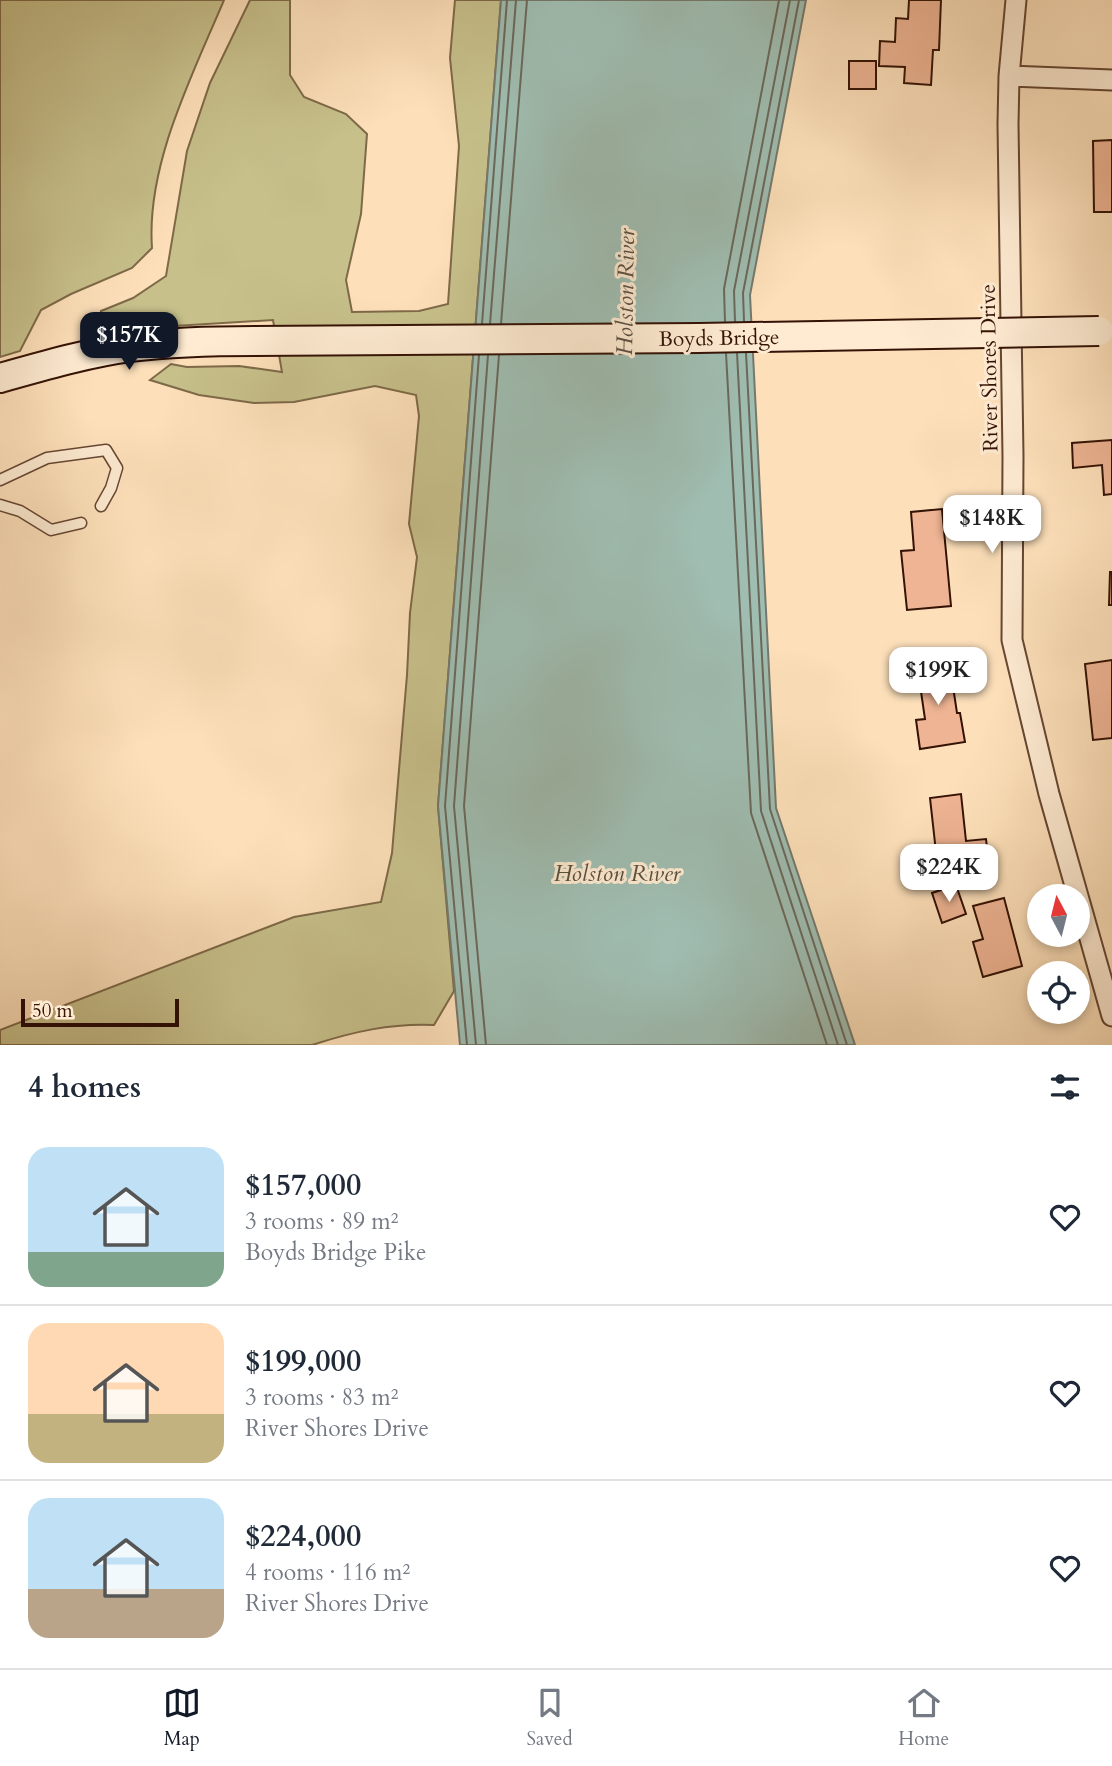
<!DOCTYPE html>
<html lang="en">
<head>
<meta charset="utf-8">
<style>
	:root { --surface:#fff; --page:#f2f2f3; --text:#1f2937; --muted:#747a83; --line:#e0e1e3; --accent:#111827 }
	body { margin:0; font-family:Cardo,serif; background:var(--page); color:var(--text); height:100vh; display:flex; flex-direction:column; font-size:26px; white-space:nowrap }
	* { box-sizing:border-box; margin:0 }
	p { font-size:23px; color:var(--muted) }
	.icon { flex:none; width:38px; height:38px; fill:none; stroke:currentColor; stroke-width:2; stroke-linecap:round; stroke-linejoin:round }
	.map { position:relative; height:1045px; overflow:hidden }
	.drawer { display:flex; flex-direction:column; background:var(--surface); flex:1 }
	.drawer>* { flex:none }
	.needle { width:46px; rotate:353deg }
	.fabs { position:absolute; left:1027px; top:884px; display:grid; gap:14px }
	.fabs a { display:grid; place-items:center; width:63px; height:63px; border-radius:50%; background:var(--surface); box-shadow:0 4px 10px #0003; font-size:35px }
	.scale { position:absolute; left:21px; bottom:18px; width:158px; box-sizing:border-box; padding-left:7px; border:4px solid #341205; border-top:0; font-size:19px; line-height:24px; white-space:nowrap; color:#341205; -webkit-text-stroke:5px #feebd2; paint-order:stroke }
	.price { position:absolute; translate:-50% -60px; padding:0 16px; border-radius:14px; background:#fff; color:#222; font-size:23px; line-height:46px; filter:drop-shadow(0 2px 4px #0008) }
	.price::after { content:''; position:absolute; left:50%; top:42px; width:21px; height:16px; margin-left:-10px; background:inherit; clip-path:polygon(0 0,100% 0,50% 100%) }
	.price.on { background:var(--accent); color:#fff }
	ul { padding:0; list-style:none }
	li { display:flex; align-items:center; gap:21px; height:175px; padding:0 28px }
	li+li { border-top:2px solid var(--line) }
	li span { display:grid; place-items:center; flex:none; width:196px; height:140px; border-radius:21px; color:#555 }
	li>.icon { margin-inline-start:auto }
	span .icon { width:84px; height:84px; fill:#fffc; stroke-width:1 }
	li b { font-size:30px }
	h2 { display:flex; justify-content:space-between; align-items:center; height:84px; padding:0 28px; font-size:30px }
	.menu { display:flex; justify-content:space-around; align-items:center; height:98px; border-top:2px solid var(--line); background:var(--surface); font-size:19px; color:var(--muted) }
	.menu a { display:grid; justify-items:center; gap:4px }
	.menu .on { color:var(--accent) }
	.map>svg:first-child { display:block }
</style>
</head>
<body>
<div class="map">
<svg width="1112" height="1045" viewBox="0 0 1112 1045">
	<rect width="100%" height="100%" fill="#fde0ba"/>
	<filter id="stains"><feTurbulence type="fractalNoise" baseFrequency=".00286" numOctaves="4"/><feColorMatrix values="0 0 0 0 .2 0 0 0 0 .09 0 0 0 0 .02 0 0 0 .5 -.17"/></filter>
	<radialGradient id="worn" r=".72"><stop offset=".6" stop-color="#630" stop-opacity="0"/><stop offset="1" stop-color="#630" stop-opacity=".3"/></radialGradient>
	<path fill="#c7c08b" stroke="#7e6948" stroke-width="2" d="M0,0H224C192,76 146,165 152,248L132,268L71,294L41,310L20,351L0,357Z
		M250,0H290V75L304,97L346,114L367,134L361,214L346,280L352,312L419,311L448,304L459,146L450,58L455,0H501L438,806L454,991L434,1025C391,1023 352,1032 312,1045H0V1030L294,917L381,902L392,853L407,675L410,613L417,557L409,524L419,416L416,395L375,386L294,402L254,403L199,395L150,380L171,364L187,367L239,366L282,372L273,320L141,328L106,337L99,324L101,311L133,298L166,276L187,151L210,83Z"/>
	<path fill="#9fbdb1" stroke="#74796c" stroke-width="2" d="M501,0H806L750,295L776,808L855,1045H460L438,806Z"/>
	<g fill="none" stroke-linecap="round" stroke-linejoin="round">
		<path stroke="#6a685b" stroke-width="2" d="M744,321L743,293L799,0
			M725,322L724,289L779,0
			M735,322L734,291L790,0
			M482,324L507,0
			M490,324L516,0
			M501,324L527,0
			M726,353L751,813L827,1045
			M737,353L761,811L838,1045
			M746,353L770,809L847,1045
			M467,1045L445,806L479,355
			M476,1045L454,806L488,355
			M486,1045L464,806L499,355"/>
	</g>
	<path fill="#eeb493" stroke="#341205" stroke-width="2" d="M909,0H941L939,50H933L931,85L904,83L905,67L879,66L880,41L895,42L896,18L908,19Z
		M849,61H876V89H849Z
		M1112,140V212H1094L1093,141Z
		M1112,440V494L1104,495L1102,465L1073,468L1072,443Z
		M942,509L951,606L907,610L901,551L914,550L911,512Z
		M1110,572H1112V605H1109Z
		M949,660L957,713H960L965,742L920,749L916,720L925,719L917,664Z
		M1112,660V738L1093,740L1085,664Z
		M961,794L966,841L986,839L989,864L938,870L930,798Z
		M956,885L966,914L942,923L932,893Z
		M1004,898L1022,966L983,977L973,942L983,939L973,906Z"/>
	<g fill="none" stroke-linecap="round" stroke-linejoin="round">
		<g stroke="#664632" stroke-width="13">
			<path id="lane" d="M0,480L47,458L106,450L117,468L111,488L101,506
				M0,505L20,511L51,530L81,523"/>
		</g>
		<g stroke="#664632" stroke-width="23">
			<path id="street" d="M1016,0L1009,76L1008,124L1013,456L1012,640L1049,794L1112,1016
				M1009,76L1112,80"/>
		</g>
		<g stroke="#341205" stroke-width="32">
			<path id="secondary" d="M0,378C43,366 87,353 131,347C172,342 214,341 255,341"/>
		</g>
		<use href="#lane" stroke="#feebd2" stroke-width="10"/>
		<use href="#street" stroke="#feebd2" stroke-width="19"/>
		<use href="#secondary" stroke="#feebd2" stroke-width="28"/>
		<g stroke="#341205" stroke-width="32" stroke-linecap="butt">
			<path id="secondary-bridge" d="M255,341L699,338L1099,331"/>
		</g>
		<use href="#secondary-bridge" stroke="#feebd2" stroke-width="28"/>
	</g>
	<g text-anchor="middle" stroke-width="6" stroke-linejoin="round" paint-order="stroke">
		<g font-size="21" fill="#341205" stroke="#feebd2">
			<text transform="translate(719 338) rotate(-1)" y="7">Boyds Bridge</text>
			<text transform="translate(989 368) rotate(-91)" y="7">River Shores Drive</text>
		</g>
		<g font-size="23" font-style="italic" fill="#594e41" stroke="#feebd2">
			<text transform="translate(625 292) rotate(-89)" y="8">Holston River</text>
			<text x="617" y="881">Holston River</text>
		</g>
	</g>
	<rect width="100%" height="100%" filter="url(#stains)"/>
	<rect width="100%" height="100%" fill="url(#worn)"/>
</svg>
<div class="fabs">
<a><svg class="needle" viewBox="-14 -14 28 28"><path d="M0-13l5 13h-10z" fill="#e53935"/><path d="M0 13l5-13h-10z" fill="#747a83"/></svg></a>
<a><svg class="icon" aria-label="locate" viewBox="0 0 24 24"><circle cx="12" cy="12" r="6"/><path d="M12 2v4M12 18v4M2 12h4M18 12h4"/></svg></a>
</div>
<div class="scale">50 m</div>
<b class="price on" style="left:129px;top:372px">$157K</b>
<b class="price" style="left:992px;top:555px">$148K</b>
<b class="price" style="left:938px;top:707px">$199K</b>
<b class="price" style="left:949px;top:904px">$224K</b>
</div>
<section class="drawer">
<h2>4 homes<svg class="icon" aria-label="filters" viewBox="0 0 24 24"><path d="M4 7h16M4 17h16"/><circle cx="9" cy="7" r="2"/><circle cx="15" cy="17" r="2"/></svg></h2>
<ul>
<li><span style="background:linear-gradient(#bfe0f5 75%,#7fa58c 0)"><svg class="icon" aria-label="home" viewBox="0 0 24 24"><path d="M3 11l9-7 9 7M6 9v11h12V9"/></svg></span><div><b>$157,000</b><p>3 rooms · 89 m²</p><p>Boyds Bridge Pike</p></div><svg class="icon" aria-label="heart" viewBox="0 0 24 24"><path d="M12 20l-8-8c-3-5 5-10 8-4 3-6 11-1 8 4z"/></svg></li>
<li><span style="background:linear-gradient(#ffd9b3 65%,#c2b280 0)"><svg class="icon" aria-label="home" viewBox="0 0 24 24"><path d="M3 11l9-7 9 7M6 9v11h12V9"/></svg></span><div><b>$199,000</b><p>3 rooms · 83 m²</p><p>River Shores Drive</p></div><svg class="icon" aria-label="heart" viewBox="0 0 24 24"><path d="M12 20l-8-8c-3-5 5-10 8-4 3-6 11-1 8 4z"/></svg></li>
<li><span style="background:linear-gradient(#bfe0f5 65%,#b9a48a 0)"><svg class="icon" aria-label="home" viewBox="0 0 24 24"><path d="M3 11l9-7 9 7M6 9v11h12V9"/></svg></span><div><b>$224,000</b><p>4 rooms · 116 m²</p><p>River Shores Drive</p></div><svg class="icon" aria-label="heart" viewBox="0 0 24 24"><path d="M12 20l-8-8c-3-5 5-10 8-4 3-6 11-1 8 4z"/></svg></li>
</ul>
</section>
<nav class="menu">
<a class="on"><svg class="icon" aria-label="map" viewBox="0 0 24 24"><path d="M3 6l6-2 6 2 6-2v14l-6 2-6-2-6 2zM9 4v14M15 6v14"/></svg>Map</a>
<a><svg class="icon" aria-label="saved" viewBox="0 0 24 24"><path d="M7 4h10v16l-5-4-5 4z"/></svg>Saved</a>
<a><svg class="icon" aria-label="home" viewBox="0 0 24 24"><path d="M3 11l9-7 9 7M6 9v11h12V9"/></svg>Home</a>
</nav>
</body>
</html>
